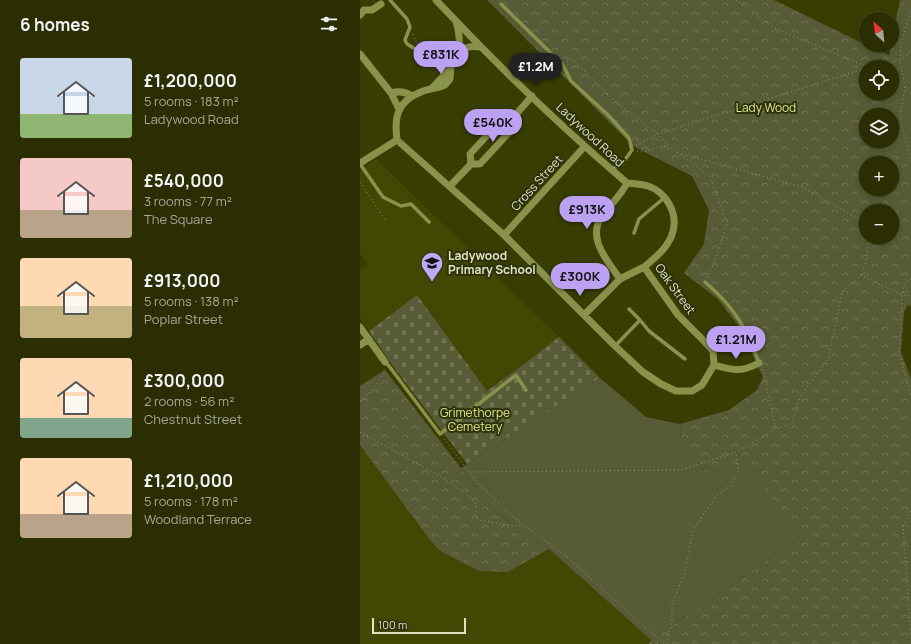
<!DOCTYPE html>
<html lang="en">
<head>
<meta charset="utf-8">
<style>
	:root { --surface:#2a2e02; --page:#363a11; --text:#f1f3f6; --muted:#a5a899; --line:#464a24; --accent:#bca0f2 }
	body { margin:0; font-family:Manrope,sans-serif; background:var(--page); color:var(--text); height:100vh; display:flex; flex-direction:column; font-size:15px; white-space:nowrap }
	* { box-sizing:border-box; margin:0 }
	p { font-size:13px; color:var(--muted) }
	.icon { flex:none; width:22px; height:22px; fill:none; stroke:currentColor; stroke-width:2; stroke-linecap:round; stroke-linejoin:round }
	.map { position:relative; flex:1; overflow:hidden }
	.side { display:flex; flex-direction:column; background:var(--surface); width:360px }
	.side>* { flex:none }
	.needle { width:26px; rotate:333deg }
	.controls { position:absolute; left:499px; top:12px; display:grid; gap:8px }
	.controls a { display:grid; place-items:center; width:40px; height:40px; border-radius:50%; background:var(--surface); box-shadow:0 2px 6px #0003,0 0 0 1px var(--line); font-size:20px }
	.scale { position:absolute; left:12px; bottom:10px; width:94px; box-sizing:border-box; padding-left:4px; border:2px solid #dee4c0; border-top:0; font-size:11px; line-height:14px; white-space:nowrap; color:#dee4c0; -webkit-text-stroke:3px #2e320c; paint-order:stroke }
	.price { position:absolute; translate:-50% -34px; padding:0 9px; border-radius:14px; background:var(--accent); color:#111; font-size:13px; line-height:26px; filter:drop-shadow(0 1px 2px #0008) }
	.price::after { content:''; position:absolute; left:50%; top:24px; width:12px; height:9px; margin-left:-6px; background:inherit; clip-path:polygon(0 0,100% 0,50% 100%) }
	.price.current { background:#222; color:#fff }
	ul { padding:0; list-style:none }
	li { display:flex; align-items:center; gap:12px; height:100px; padding:0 20px }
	li span { display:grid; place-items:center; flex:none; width:112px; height:80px; border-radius:4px; color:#555 }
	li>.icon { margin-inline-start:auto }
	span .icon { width:48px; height:48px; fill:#fffc; stroke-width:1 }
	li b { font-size:17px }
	h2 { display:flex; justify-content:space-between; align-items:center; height:48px; padding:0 20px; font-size:17px }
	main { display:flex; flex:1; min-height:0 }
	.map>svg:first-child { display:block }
</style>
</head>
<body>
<main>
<section class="side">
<h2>6 homes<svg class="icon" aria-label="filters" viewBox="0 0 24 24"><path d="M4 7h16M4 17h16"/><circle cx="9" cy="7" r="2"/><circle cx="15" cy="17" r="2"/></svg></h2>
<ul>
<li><span style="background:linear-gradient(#c9d6e8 70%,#8fb573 0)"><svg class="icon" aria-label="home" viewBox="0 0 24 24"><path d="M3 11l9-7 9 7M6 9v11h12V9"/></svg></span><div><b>£1,200,000</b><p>5 rooms · 183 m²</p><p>Ladywood Road</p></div></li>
<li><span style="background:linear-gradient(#f6c9c9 65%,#b9a48a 0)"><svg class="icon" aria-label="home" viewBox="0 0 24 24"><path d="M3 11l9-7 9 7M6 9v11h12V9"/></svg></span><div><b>£540,000</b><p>3 rooms · 77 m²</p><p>The Square</p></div></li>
<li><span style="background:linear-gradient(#ffd9b3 60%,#c2b280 0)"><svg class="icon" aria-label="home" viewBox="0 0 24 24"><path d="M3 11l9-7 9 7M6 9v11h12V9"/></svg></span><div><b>£913,000</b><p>5 rooms · 138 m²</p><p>Poplar Street</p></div></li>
<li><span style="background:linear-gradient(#ffd9b3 75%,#7fa58c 0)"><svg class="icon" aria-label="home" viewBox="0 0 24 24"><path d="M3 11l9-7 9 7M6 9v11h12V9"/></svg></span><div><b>£300,000</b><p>2 rooms · 56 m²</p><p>Chestnut Street</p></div></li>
<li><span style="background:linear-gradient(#ffd9b3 70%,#b9a48a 0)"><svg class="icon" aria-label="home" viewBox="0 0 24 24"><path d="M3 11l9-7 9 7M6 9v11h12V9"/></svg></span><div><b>£1,210,000</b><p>5 rooms · 178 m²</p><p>Woodland Terrace</p></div></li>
</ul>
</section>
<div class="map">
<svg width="551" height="644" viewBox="0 0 551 644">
	<defs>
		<pattern id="forest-crowns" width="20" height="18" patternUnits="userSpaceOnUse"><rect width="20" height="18" fill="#575c37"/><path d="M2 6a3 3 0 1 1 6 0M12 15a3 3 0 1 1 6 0" fill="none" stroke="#6f7352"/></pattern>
		<pattern id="cemetery-stones" width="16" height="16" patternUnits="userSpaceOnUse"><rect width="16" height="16" fill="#575c37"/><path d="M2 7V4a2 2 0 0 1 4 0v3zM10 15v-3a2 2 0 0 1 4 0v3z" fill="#6f7352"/></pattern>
	</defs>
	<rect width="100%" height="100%" fill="#383d02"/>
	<path fill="#424704" d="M16,159L199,337L156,370L127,391L57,295L9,331L0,318V270L8,264L0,254V170Z
		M0,445L70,540L148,572L189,549L291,640L288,644H0Z"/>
	<path fill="url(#forest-crowns)" fill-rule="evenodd" d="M127,0H414L506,45L529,55L531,45H532V38L540,0H551V306L548,305L544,311L541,352L551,379V644H296L291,640L440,537L346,473L321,442L320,424L369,410L397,390L403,377L380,328L358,299L324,273L344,244L349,210L332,176L273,146ZM506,67H532V93H506ZM506,115H532V141H506ZM506,163H532V189H506ZM506,211H532V237H506Z
		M25,370L134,511L189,549L148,572L119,571L80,551L70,540L0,445V386Z"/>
	<path fill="url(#cemetery-stones)" d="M57,295L127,391L156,370L199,337L240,378L107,464L32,365L9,331Z"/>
	<path fill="#575c37" d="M544,0H551V178L546,162L530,141H532V115H530L535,90V47Z
		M240,378L286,417L320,424L321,442L346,473L387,463L440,537L291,640L296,644H288L291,640L189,549L134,511L101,468Z"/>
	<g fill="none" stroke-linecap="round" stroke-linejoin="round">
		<path stroke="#919668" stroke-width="1" stroke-dasharray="1 3" stroke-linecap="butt" d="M376,0L414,28L508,67
			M551,12L541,43L540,60L545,86L551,94
			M53,34L57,44
			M207,62L211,58L256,102L298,134L307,145L349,175L367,222L355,261L347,278
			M508,67L540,60L551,52
			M545,87L540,118L551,161
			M276,145L298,134L506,68
			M277,151L283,152L306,145
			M322,154L442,187L505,223L506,225
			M0,182L26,221
			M501,275L506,261L510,237
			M551,279L545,283L542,295L539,353L551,396
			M402,369L405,377L408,395L416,428
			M0,401C8,395 23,379 24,369
			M0,432L82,477L115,501L116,506L115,515L119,520C135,522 147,527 163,525
			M84,439L117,482L148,513L208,558L295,636L306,644
			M110,472L321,470L376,452L416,429L432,423L440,397L468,359L482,292L501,275L542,295L551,296
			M551,511L543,526L551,637
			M290,644L295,636
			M307,644L312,621V604L325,572L333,530L356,496L371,485L378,471L376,453"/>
		<path stroke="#89924b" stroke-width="3.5" d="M30,0L47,19L50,27L45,40L47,44L60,52L85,74
			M141,4L203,65L211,81L248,115L269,138L272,150L262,164L252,169
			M0,164L23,197L41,206L51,204L69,222
			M274,233L279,219L304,198
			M345,282C373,306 387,328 399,363
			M269,309L280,320L289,331L325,359
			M255,346L280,320
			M25,362L29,366L80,434L156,375L166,390"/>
		<path stroke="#89924b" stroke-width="7" d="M76,0C136,64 200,126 267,183
			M0,15L4,10H12L21,4
			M0,54L31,93L39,109
			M98,54C106,46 111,46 121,47
			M72,88C93,67 106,53 96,22
			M31,93C38,91 46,92 52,96
			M37,140L144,235L255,346L283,372L301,384L316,391H332L342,385L354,365L353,351L343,340L318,315L284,267C295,258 310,246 313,231C318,213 306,192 288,186C282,184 274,184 267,183
			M0,163L37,140C34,118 37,101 61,92C69,88 78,89 85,85L90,79L91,64
			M111,164H120L154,127L152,119
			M90,186L111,164L110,154L143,118L152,119L172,96
			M144,235L225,146
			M260,279C246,259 225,236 244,213C252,203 261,195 267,183
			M224,315L260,279L284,267
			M0,327L25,362
			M0,345L9,339
			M354,365C374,370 380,373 399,363"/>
	</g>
	<defs>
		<g id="school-pin" transform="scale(1.15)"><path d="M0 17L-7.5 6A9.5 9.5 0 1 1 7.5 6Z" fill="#bcaaf6" stroke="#2e320c"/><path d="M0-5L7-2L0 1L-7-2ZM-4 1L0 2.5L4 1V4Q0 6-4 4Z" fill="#111"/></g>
	</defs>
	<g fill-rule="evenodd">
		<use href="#school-pin" x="72" y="263"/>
	</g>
	<g text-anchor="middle" stroke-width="4" stroke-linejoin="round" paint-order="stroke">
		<g font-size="12" fill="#deea8a" stroke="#2e320c">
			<text x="406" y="112">Lady Wood</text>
			<text x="115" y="417">Grimethorpe<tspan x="115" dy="14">Cemetery</tspan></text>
		</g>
		<g font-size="12" fill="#dee4c0" stroke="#2e320c">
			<text transform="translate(230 135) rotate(43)" y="4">Ladywood Road</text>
			<text transform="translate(177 183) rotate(-48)" y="4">Cross Street</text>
			<text transform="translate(315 289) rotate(54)" y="4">Oak Street</text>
		</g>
		<g font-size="12" font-weight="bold" fill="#dee4c0" stroke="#2e320c" text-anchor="start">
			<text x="88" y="260">Ladywood<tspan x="88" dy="14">Primary School</tspan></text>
		</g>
	</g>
</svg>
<div class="controls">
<a><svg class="needle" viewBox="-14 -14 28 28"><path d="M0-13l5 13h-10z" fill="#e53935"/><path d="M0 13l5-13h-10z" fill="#a5a899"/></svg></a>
<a><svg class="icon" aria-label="locate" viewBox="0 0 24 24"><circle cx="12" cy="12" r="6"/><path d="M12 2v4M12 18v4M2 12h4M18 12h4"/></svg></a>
<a><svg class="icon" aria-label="layers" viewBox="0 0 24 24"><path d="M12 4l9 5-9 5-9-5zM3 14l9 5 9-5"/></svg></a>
<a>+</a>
<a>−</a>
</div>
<div class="scale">100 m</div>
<b class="price" style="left:81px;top:75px">£831K</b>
<b class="price current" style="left:176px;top:87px">£1.2M</b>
<b class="price" style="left:133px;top:143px">£540K</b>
<b class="price" style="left:227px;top:230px">£913K</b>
<b class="price" style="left:220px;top:297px">£300K</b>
<b class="price" style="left:376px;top:360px">£1.21M</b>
</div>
</main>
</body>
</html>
